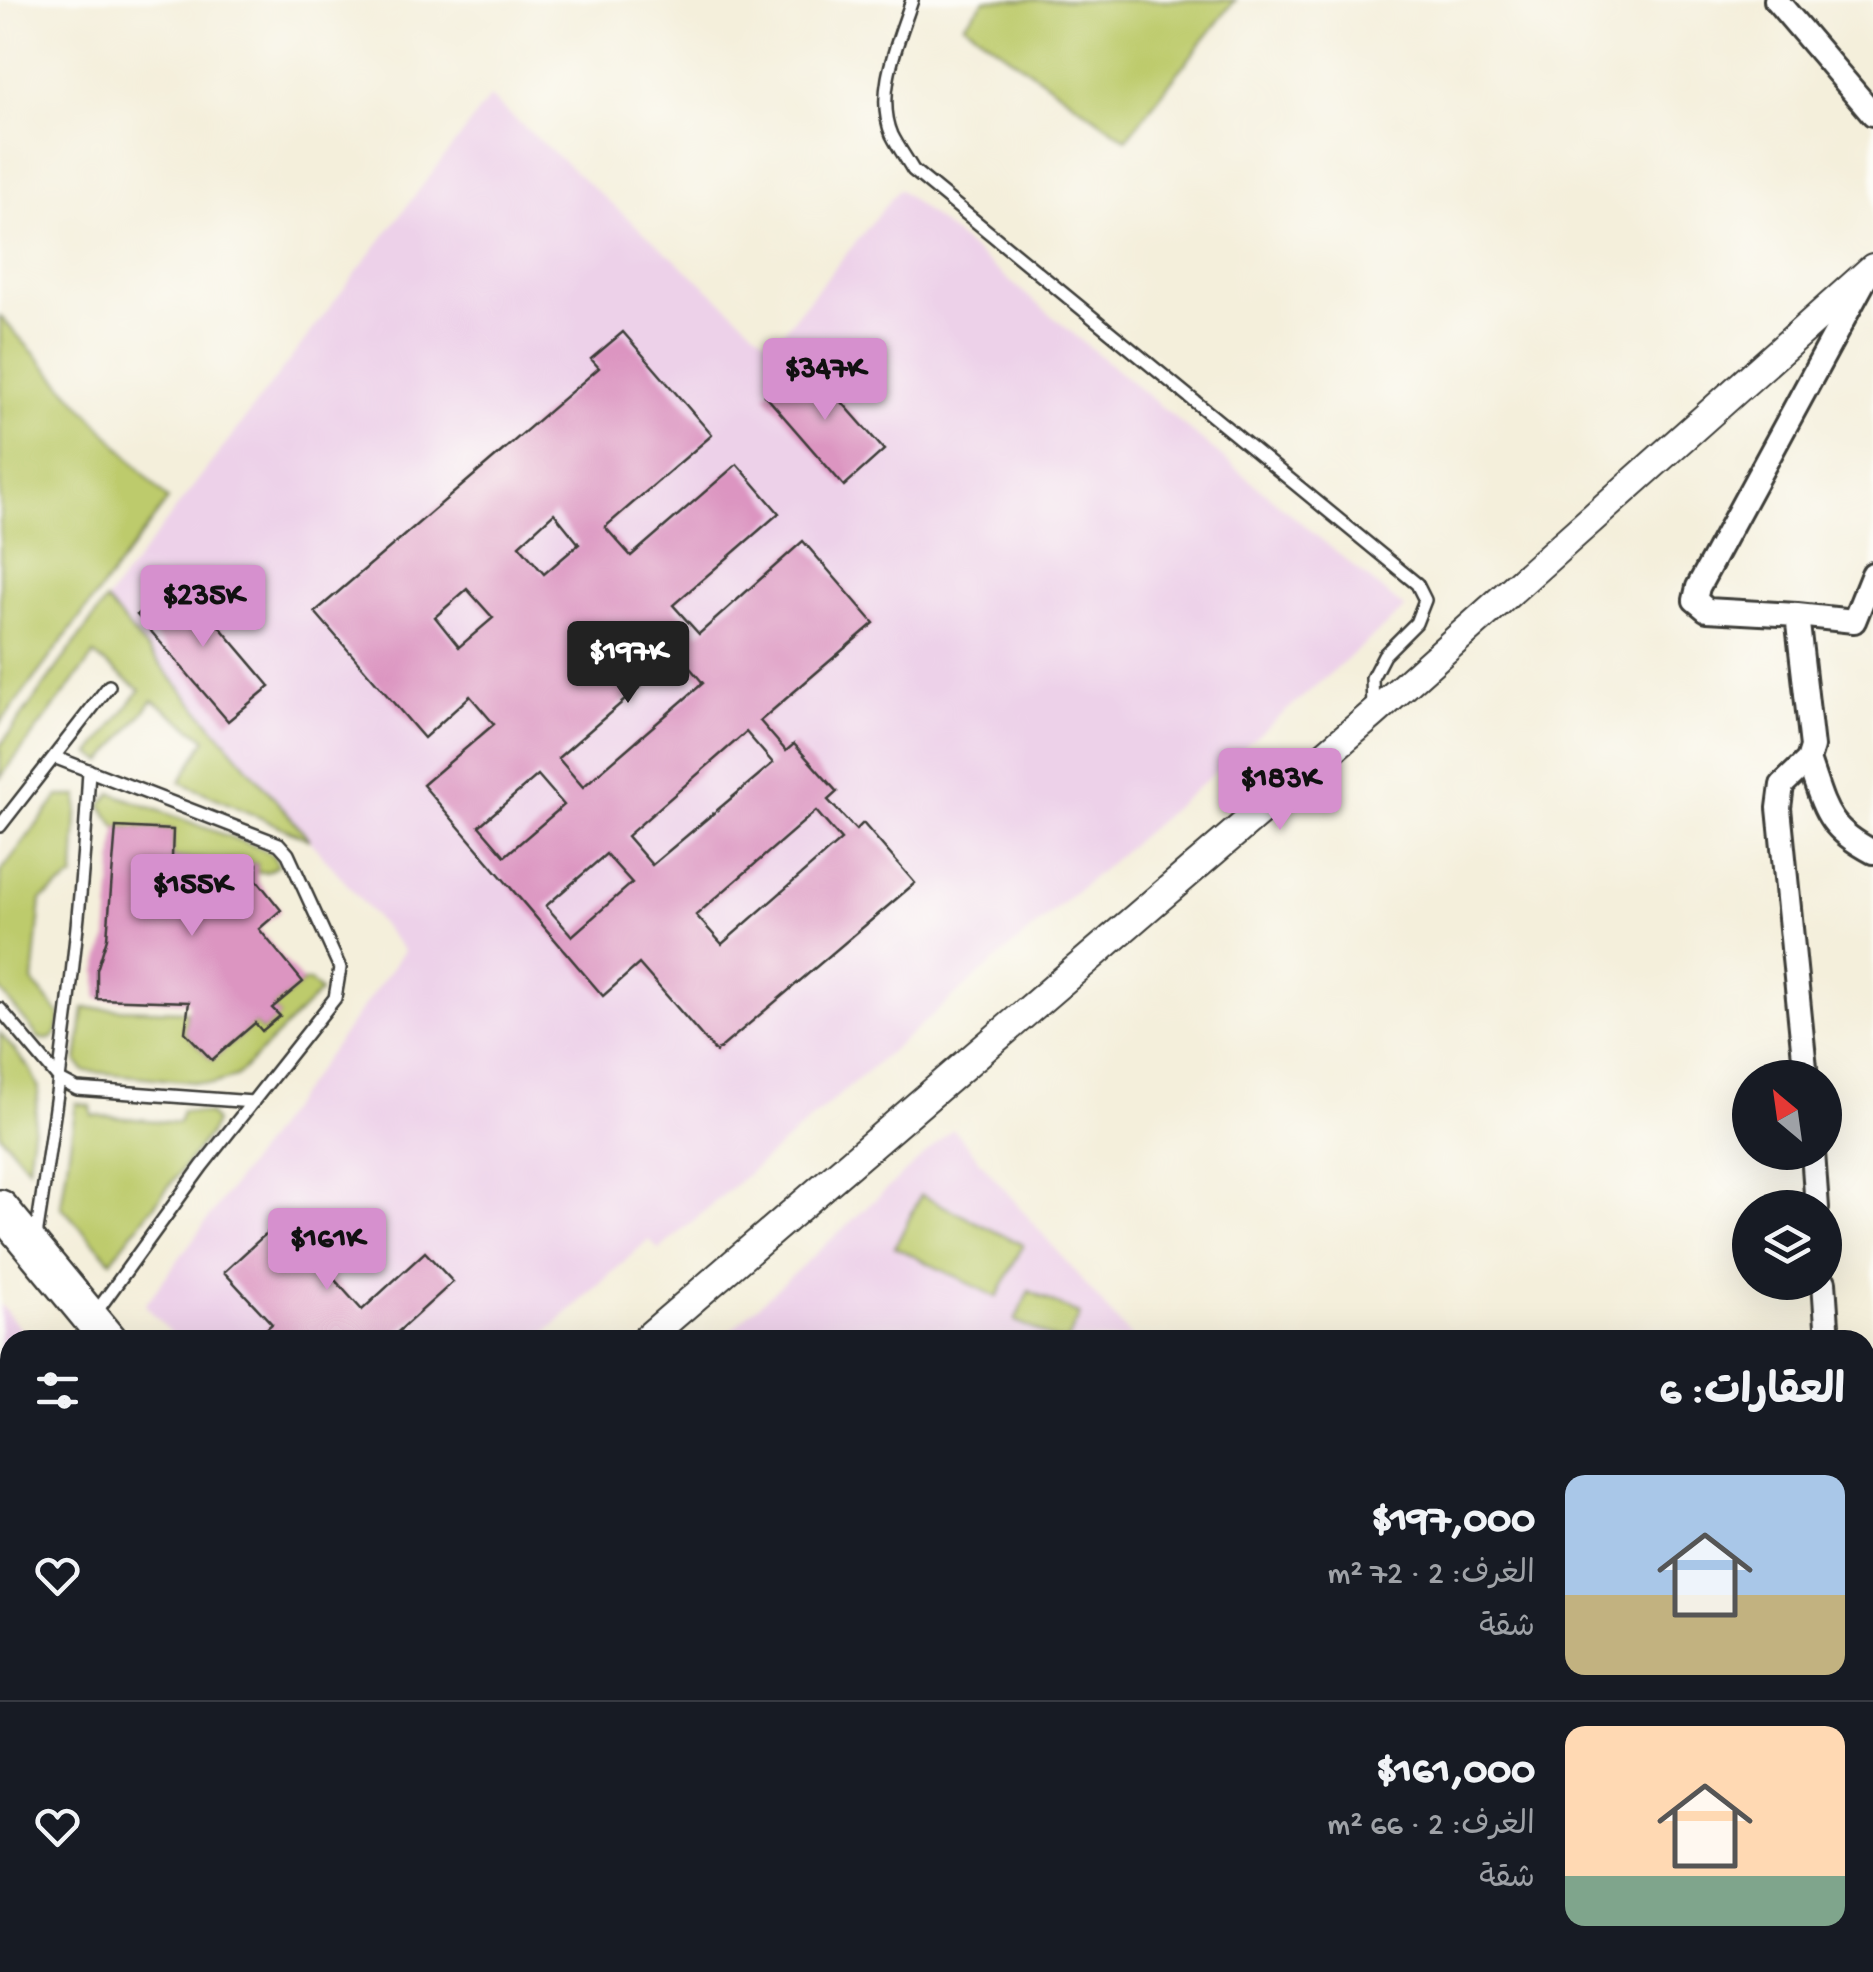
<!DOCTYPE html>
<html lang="ar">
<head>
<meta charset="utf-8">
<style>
	:root { --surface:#171b24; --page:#242831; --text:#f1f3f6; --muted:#9ea1a6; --line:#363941; --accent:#d690ce }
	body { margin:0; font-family:"Gochi Hand","Playpen Sans Arabic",sans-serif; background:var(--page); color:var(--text); direction:rtl; height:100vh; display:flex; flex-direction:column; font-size:38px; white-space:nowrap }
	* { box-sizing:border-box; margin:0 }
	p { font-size:32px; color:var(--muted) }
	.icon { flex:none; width:55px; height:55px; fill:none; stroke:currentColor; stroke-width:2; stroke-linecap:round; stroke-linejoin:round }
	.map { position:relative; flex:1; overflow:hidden; direction:ltr }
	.side { position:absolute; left:0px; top:1330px; width:1875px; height:642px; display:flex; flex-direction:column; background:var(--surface); border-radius:30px 30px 0 0; box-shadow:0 10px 40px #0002; direction:rtl }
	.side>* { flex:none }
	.needle { width:65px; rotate:331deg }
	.tools { position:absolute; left:1732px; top:1060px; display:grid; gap:20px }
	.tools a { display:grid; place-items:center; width:110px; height:110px; border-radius:50%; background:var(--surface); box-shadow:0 10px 40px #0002; font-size:50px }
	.price { position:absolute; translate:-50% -85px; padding:0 22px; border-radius:10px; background:var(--accent); color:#111; font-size:32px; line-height:65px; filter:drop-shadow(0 2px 5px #0008) }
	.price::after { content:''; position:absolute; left:50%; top:60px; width:30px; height:22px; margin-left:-15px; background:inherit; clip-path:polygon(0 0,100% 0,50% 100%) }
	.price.current { background:#222; color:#fff }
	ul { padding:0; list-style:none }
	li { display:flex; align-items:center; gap:30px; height:250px; padding:0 30px }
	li+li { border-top:2px solid var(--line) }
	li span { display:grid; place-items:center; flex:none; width:280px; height:200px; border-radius:20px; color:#555 }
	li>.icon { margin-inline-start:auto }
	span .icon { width:120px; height:120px; fill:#fffc; stroke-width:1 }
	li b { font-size:42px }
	h2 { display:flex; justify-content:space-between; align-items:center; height:120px; padding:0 30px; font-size:42px }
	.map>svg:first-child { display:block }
</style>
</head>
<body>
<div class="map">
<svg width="1873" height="1972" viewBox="0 0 1873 1972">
	<rect width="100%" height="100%" fill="#fdfcf7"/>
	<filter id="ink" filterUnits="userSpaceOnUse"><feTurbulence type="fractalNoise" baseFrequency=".01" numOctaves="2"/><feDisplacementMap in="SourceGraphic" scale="20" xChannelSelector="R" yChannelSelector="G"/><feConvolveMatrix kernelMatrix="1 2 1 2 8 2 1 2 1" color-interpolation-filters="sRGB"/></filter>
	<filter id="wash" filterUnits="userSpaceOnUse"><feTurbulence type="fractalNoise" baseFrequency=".0048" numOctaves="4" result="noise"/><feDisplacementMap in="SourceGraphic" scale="40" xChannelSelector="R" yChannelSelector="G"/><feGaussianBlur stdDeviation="2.25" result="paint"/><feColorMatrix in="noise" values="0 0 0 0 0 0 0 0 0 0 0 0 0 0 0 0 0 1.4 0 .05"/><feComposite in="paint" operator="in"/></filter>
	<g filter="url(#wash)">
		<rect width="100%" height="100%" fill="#f4efdb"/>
		<path fill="#edd1e9" d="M490,97L772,345L899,189L1405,609L659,1250L649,1239L538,1340H177L145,1305L404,951L106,601Z
			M953,1129L1133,1340H720Z
			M0,1304L30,1340H10V1719L0,1707Z
			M1368,1962H1791L1799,1972H1356Z"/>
		<path fill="#bdcb6c" stroke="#6c7444" stroke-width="2.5" d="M985,0H1235L1126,139L964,24Z
			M0,316L168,500L0,724Z
			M106,601L310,840L180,782L206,739L153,700L103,762L91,754L140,690L94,655L0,778V746Z
			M112,793L262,849L273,856L278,865L267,872H257V864L172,858L173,830L116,827L101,805Z
			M59,796H78L74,877L41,900L33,982L60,1015C59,1029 57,1044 39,1038L0,990V873Z
			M310,981L320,992L236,1077L212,1084L84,1071L77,1062L84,1008L187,1011L185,1032L212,1060L255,1023L262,1031L279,1016L272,1008L303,982Z
			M0,1033L30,1069L39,1088L28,1167L0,1134Z
			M76,1103L91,1106L92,1115L178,1123L182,1111L209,1114L215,1122L209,1134L111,1261L61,1206Z
			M921,1195L1023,1245L997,1297L895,1247Z
			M1029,1291L1080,1315L1068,1340H1056L1015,1321Z"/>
		<g id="blocks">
			<path fill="#dc95c1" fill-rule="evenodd" d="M623,332L712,435L605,527L631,556L737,464L779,513L673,605L699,634L803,541L874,623L760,721L786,751L794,744L837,792L828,800L856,830L863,823L915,883L716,1052L639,964L603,996L423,785L494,724L470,696L424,738L315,612L599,368L591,359ZM554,513L579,544L544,574L519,545ZM467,589L493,618L459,647L435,617ZM678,654L703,683L583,787L558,758ZM746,732L773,763L652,865L627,836ZM538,775L564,805L505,856L479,826ZM816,811L841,840L722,944L696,915ZM606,854L632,883L572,936L546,906Z
				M805,360L884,450L844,486L765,395Z
				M179,579L270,686L228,721L137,615Z
				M116,827L173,830L172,858L257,864V880L281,910L259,929L303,982L272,1008L280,1016L262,1031L255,1023L212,1060L185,1032L189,1002L97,999V970L107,938Z
				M281,1220L362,1310L425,1252L453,1282L389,1340H274L265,1330L272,1324L224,1272Z"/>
		</g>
	</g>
	<g filter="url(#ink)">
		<use href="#blocks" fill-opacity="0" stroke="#3c3c39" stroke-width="2.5"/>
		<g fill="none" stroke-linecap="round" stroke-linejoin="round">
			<g stroke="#3c3c39" stroke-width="16">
				<path id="service" d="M912,0C899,40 874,93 892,135C898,147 906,158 913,170L1417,584L1425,600L1416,623L1384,655L1372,678L1373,708
					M54,757L279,844L288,854L340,968L335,998L202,1166L94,1315
					M0,826L109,686
					M0,1009L60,1080L77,1089L253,1102
					M36,1237C60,1082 81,927 89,770
					M702,1972L710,1962"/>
			</g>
			<g stroke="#3c3c39" stroke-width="28">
				<path id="minor" d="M1776,0L1873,114
					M1797,615L1854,621L1873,574
					M1808,760C1825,808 1825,827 1873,852
					M1806,1078L1779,808L1782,785L1808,760L1812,747L1797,615L1707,610L1695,600L1698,587L1863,283
					M1813,1152L1817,1208
					M1824,1282L1828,1340
					M1865,1664L1873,1665
					M1865,1775L1873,1870
					M1865,1944L1873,1954
					M532,1972L543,1962"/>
			</g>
			<g stroke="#3c3c39" stroke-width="32">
				<path id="tertiary" d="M645,1340L1373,714L1873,268
					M0,1861L10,1852"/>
			</g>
			<g stroke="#3c3c39" stroke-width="40">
				<path id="primary" d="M0,1208L109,1340
					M644,1962L652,1972"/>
			</g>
			<use href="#service" stroke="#fff" stroke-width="11"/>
			<use href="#minor" stroke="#fff" stroke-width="22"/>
			<use href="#tertiary" stroke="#fff" stroke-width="28"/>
			<use href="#primary" stroke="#fff" stroke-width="35"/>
		</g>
	</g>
</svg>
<div class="tools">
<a><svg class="needle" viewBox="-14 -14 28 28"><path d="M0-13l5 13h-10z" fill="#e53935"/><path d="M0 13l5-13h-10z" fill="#9ea1a6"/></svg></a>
<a><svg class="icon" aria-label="layers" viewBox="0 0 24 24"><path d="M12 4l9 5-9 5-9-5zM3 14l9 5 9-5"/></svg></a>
</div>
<b class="price" style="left:825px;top:423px">$347K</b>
<b class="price" style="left:203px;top:650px">$235K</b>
<b class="price current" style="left:628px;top:706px">$197K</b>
<b class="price" style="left:1280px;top:833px">$183K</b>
<b class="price" style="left:192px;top:939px">$155K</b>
<b class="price" style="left:327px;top:1293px">$161K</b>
<section class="side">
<h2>العقارات: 6<svg class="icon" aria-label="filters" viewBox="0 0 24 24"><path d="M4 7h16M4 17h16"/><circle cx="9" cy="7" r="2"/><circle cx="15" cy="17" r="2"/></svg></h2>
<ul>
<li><span style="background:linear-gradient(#a9c7e8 60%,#c2b280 0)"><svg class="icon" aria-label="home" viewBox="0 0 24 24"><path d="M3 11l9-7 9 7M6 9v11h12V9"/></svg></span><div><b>$197,000</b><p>الغرف: 2 · 72 m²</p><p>شقة</p></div><svg class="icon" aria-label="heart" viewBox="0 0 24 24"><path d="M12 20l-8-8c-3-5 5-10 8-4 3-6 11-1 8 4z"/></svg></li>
<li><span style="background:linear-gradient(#ffd9b3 75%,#7fa58c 0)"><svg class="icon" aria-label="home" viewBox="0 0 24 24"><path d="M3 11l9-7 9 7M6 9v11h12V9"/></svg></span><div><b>$161,000</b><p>الغرف: 2 · 66 m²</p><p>شقة</p></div><svg class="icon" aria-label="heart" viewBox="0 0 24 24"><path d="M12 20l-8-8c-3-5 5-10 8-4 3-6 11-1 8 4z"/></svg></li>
</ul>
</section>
</div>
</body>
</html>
